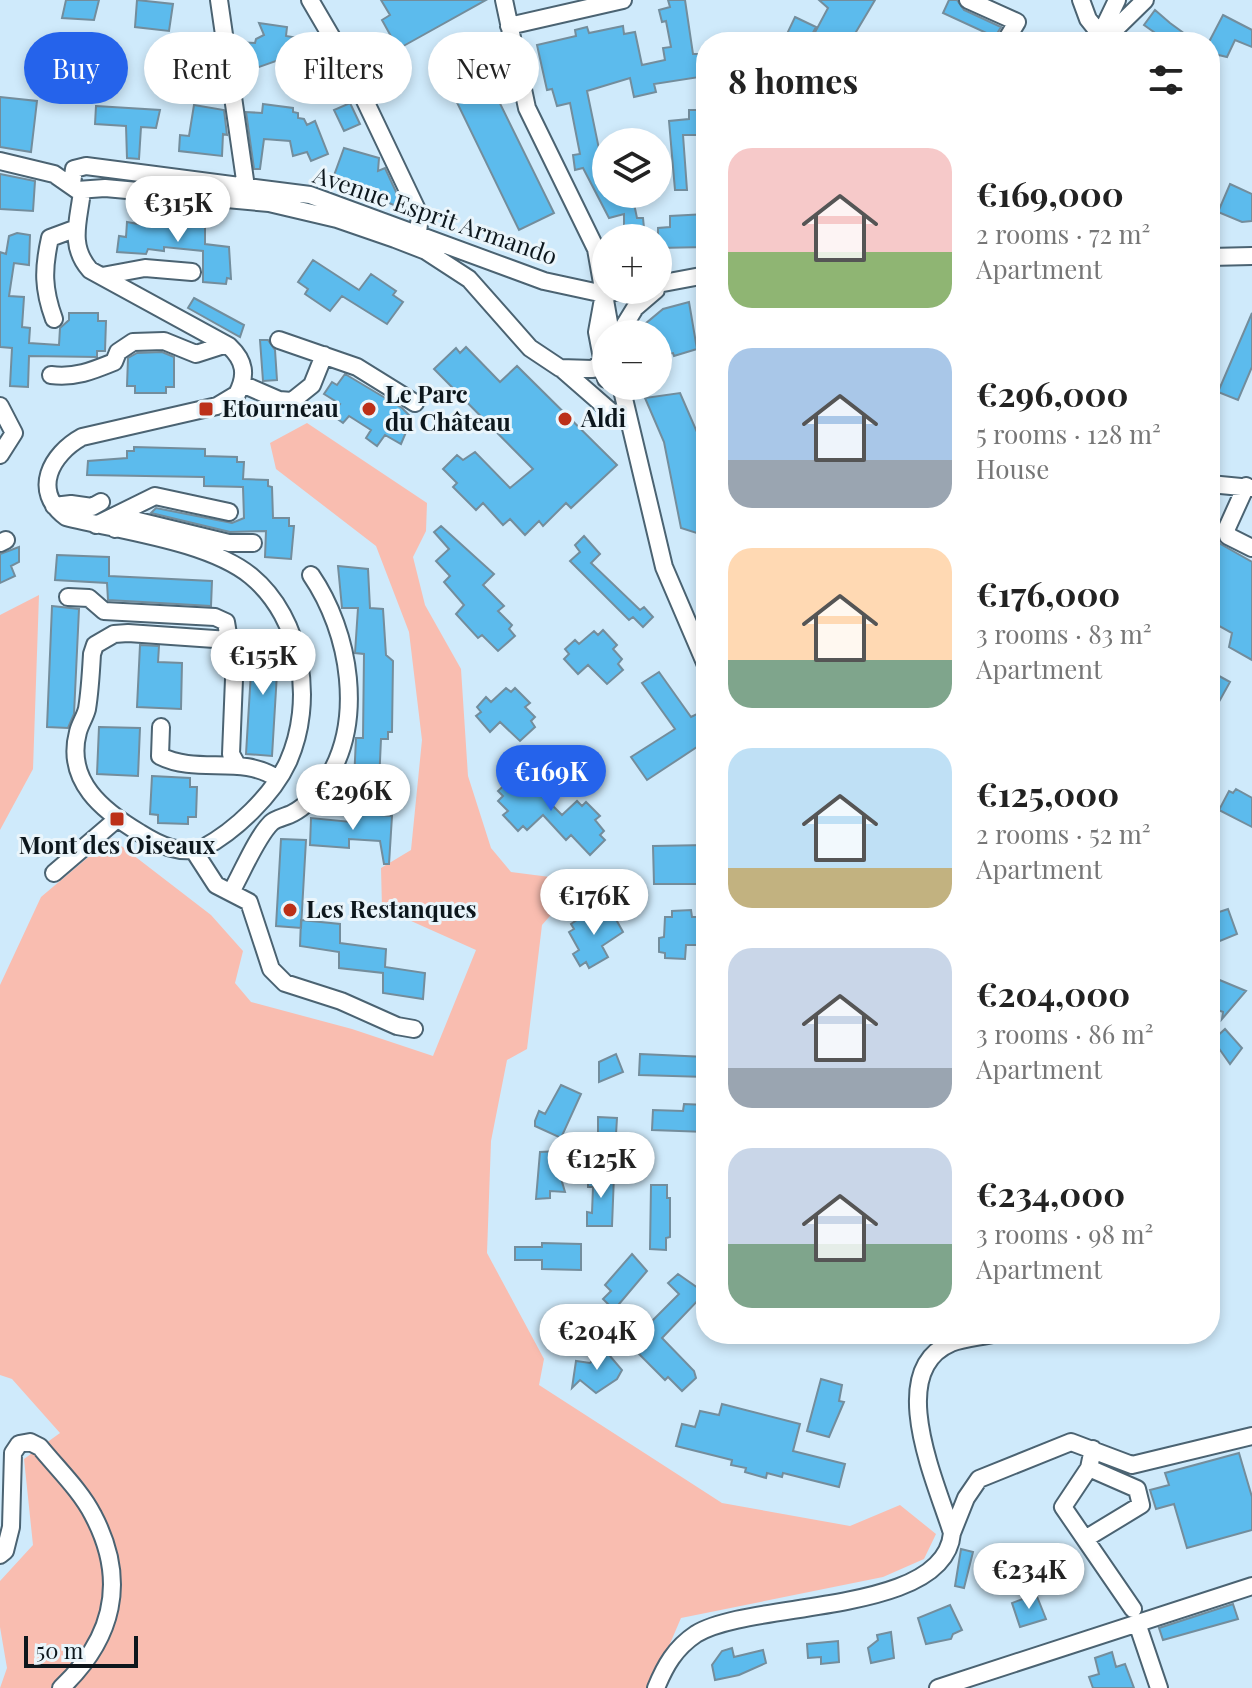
<!DOCTYPE html>
<html lang="en">
<head>
<meta charset="utf-8">
<style>
	:root { --surface:#fff; --page:#f2f2f2; --text:#222; --muted:#767676; --accent:#2563eb }
	body { margin:0; font-family:"Playfair Display",serif; background:var(--page); color:var(--text); height:100vh; display:flex; flex-direction:column; font-size:30px; white-space:nowrap }
	* { box-sizing:border-box; margin:0 }
	p { font-size:26px; color:var(--muted) }
	.icon { flex:none; width:44px; height:44px; fill:none; stroke:currentColor; stroke-width:2; stroke-linecap:round; stroke-linejoin:round }
	.map { position:relative; flex:1; overflow:hidden }
	.sheet { position:absolute; left:696px; top:32px; width:524px; height:1312px; display:flex; flex-direction:column; background:var(--surface); border-radius:32px; box-shadow:0 4px 12px #0003 }
	.sheet>* { flex:none }
	.banner { position:absolute; left:24px; top:32px; width:552px; height:72px; display:flex; gap:16px }
	.buttons { position:absolute; left:592px; top:128px; display:grid; gap:16px }
	.buttons a { display:grid; place-items:center; width:80px; height:80px; border-radius:50%; background:var(--surface); box-shadow:0 4px 12px #0003; font-size:40px }
	.scale { position:absolute; left:24px; bottom:20px; width:114px; box-sizing:border-box; padding-left:8px; border:4px solid #0d171d; border-top:0; font-size:22px; line-height:28px; white-space:nowrap; color:#0d171d; -webkit-text-stroke:6px #eaf5fb; paint-order:stroke }
	.price { position:absolute; translate:-50% -68px; padding:0 18px; border-radius:28px; background:#fff; color:#222; font-size:26px; line-height:52px; filter:drop-shadow(0 2px 4px #0008) }
	.price::after { content:''; position:absolute; left:50%; top:48px; width:24px; height:18px; margin-left:-12px; background:inherit; clip-path:polygon(0 0,100% 0,50% 100%) }
	.price.active { background:var(--accent); color:#fff }
	ul { padding:0; list-style:none }
	li { display:flex; align-items:center; gap:24px; height:200px; padding:0 32px }
	li span { display:grid; place-items:center; flex:none; width:224px; height:160px; border-radius:24px; color:#555 }
	li>.icon { margin-inline-start:auto }
	span .icon { width:96px; height:96px; fill:#fffc; stroke-width:1 }
	li b { font-size:34px }
	h2 { display:flex; justify-content:space-between; align-items:center; height:96px; padding:0 32px; font-size:34px }
	.tag { padding:0 28px; border-radius:36px; background:var(--surface); box-shadow:0 4px 12px #0003; font-size:28px; line-height:72px }
	.tag.active { background:var(--accent); color:#fff }
	.map>svg:first-child { display:block }
</style>
</head>
<body>
<div class="map">
<svg width="1252" height="1688" viewBox="0 0 1252 1688">
	<rect width="100%" height="100%" fill="#cfeafb"/>
	<path fill="#f9bdb0" d="M307,423L427,503L426,531L413,557L425,605L461,669L468,776L491,848L511,872L581,881L542,925L527,1049L507,1060L491,1141L487,1253L544,1359L539,1385L722,1503L850,1526L900,1505L936,1534L924,1559L883,1577L681,1618L651,1688H0L7,1668L0,1627V1581L33,1545L24,1459L60,1433L12,1379L0,1375V985L41,897L111,838L211,915L243,951L235,983L251,1002L352,1029L433,1056L476,950L382,908L381,868L411,850L422,740L409,632L376,546L276,469L270,443Z
		M39,595L33,769L0,830V615Z"/>
	<path fill="#5cbbed" stroke="#738d9c" stroke-width="2" d="M66,0H99L94,20L62,18Z
		M137,0L173,4L169,31L135,27Z
		M381,0H486L398,49L382,20L390,15Z
		M668,0H685L693,54H706V76L654,84L656,92L634,97L630,78L587,91L599,149L606,148V194H632L637,218H643L645,238H624V214L609,218L583,168L575,170L573,155L580,154L570,103L557,106L552,89L547,90L537,45L576,36L575,30L587,27L589,33L623,26L624,34L635,32L642,65L665,60L663,48L671,47L666,21L662,22L659,10L670,7Z
		M819,0H875L850,42H824L813,36L828,8Z
		M949,0H957L964,10L1001,27L995,37L943,13Z
		M1155,10L1170,23L1196,42H1168L1144,25Z
		M1223,15L1252,30V47L1235,40L1227,57L1210,53V40Z
		M795,17L816,27L808,42L786,36Z
		M259,23L287,27L286,36L322,42L331,58L310,55L307,50L242,73L236,42L255,43L256,39L264,35Z
		M180,51L216,54L215,73L178,68Z
		M482,67L554,213L519,230L448,84Z
		M0,97L37,101L31,152L0,147Z
		M350,103L360,124L344,131L334,110Z
		M263,104L293,108V112L298,113V118L304,119L307,125L315,121L328,154L311,161L307,152L293,156L290,141L264,139L260,169H254L246,112L262,113Z
		M194,105L224,110L227,135L223,134L222,156L179,151L180,135L189,136Z
		M96,106L160,110L156,128L141,127L139,159L127,158L126,126L95,124Z
		M689,110H706V135H683L687,190H675L669,121L689,119Z
		M344,148L379,158L378,171L385,168L404,209L332,181Z
		M0,174L35,181L33,211L0,209Z
		M1230,184L1252,194V221L1242,222L1218,212Z
		M706,214V247L658,248V228L670,227V216Z
		M138,219L199,222L205,226V244L229,247L231,279L227,278L226,284L203,282V251L164,247V251L148,249L146,254L117,252L119,236L126,237L127,222L138,224Z
		M17,233L30,235L29,265L14,263L9,296L24,297L22,327L30,328L29,343L59,345L60,328L69,320V313H98V321H106L105,351H97V357L29,356L28,387L10,386L12,348L0,347V252L6,254L9,236Z
		M313,260L359,290L371,274L396,291L393,295L403,302L387,324L342,296L330,311L305,294L308,289L298,282Z
		M194,298L244,325L240,337L188,308Z
		M689,302L697,349L674,356L673,353L658,355V334H640L645,324L663,309Z
		M1252,313V367L1238,400L1218,392Z
		M260,340H268L275,350L277,380L263,381Z
		M466,347L500,382L517,366L617,465L571,508L566,503L543,526L539,521L525,535L510,519L503,525L483,503L476,510L453,487L457,483L443,469L457,455L463,460L475,452L510,488L533,469L434,369L456,348L460,353Z
		M162,352L174,357V387H166V393H135V386H127L128,358L137,353Z
		M345,374L402,408L412,418L401,444L385,435L377,446L366,438L371,430L349,416L343,423L332,415L340,404L324,394L332,382L337,385Z
		M680,393L697,432L706,475V536L681,528L664,442L645,398Z
		M134,447L205,449V456L237,457V462H244L243,479L268,480V486L272,487L273,518H289V526H294L291,559L265,557L266,531L230,532L151,513L156,508L232,523L244,518L243,487L204,486V477L87,475L88,461L127,458V451H134Z
		M441,526L494,574L483,585L504,606L498,611L512,625L509,629L515,636L498,651L482,635L478,638L456,614L464,605L444,582L450,576L436,561L449,549L434,532Z
		M584,536L600,554L591,563L640,610L644,607L653,617L643,627L633,617L629,620L570,561L580,552L575,545Z
		M1210,538L1252,562V660L1229,647L1232,633L1210,621Z
		M19,547V562L11,566L15,576L0,583V554Z
		M57,555L109,557V576L212,581L211,606L108,600L107,583L55,580Z
		M338,566L368,569L370,608L383,609L386,655L393,661L392,732H388V739H381L379,783L354,781L356,738H363L364,654L355,653L358,608H342Z
		M52,606L79,609L74,714L68,728L47,727Z
		M603,630L617,645L613,649L622,659L618,664L623,670L607,684L588,665L578,674L564,659L569,654L565,649L575,640L579,644L594,631L598,635Z
		M253,639L279,640L272,756L246,754Z
		M140,645L159,646L158,662L182,663L181,709L137,707Z
		M1210,671L1230,682L1210,718Z
		M659,672L691,717L697,714L706,726V741L647,780L631,757L675,729L642,683Z
		M506,688L511,692L515,688L530,703L525,707L535,717L531,721L535,727L520,741L500,722L490,732L476,716L481,712L477,707L486,697L491,702Z
		M99,727L140,728L138,776L97,774Z
		M557,774L564,782L546,799L562,815L577,801L582,806L586,802L600,816L595,820L604,831L600,835L605,840L590,855L571,835L566,840L543,815L527,830L523,826L518,831L503,815L508,811L498,801L503,796L498,791L514,776L533,795Z
		M152,776L190,778V787H197L196,817H188V824L158,823V815L150,814Z
		M1236,789L1252,798V827L1219,810L1229,791L1233,793Z
		M351,813L392,816L389,864H384L380,841L349,839V848L310,845L311,818L351,822Z
		M281,839L306,840L301,928L276,926Z
		M706,845V884H654L653,846Z
		M1228,909L1237,934L1210,945V915Z
		M691,910L692,917H706V945H686L685,959L665,958V953L659,952V938L664,937L665,917H672V911Z
		M604,911L608,916L613,914L623,932L602,946L608,957L589,968L586,962L580,966L573,954L579,950L569,932L574,929L571,924L589,912L593,918Z
		M301,920L340,924V943L386,949L385,967L425,973L423,999L383,993V973L339,968V952L300,946Z
		M1210,976L1246,991L1222,1019L1223,1012L1210,1007Z
		M1225,1029L1242,1048L1230,1064L1213,1040Z
		M616,1054L623,1072L599,1082V1062Z
		M640,1054L706,1057V1077L639,1075Z
		M561,1085L581,1094L561,1138L535,1126V1121L539,1111L545,1114Z
		M684,1104L706,1105V1132L652,1130L653,1110L683,1111Z
		M598,1117L617,1118L615,1151L603,1150V1144H598Z
		M560,1151V1175L565,1192L550,1191V1198L536,1199L540,1152Z
		M588,1174L614,1175L612,1226H587V1212L592,1213L593,1187H588Z
		M651,1185H667V1198H670V1237L666,1238V1250L650,1249Z
		M542,1243L581,1244V1270L542,1269V1260H515V1247H542Z
		M632,1254L647,1271L614,1310L603,1299L611,1291L605,1285Z
		M678,1274L705,1293L662,1338L694,1371L696,1378L682,1391L668,1377L665,1380L629,1344L679,1294L668,1283Z
		M572,1315H603L604,1326L594,1336L559,1340L560,1319L572,1318Z
		M604,1349L622,1370L617,1379L596,1393L580,1380L572,1388L576,1361L590,1363Z
		M821,1379L842,1385L839,1401L844,1402L829,1437L807,1431Z
		M722,1404L800,1424L793,1451L845,1464L839,1487L783,1473L782,1477L767,1473L766,1478L745,1472L746,1468L731,1465L732,1460L676,1446L682,1424L695,1427L700,1411L719,1415Z
		M1239,1453L1252,1497V1530L1187,1548L1174,1504L1156,1509L1150,1490L1169,1485L1165,1473Z
		M961,1549L973,1552L964,1588L955,1586Z
		M1036,1594L1046,1619L1020,1627L1012,1603Z
		M1233,1604L1238,1619L1163,1640L1159,1628Z
		M950,1605L962,1630L953,1634L951,1639L926,1644L918,1618Z
		M891,1632L894,1658L871,1663L868,1648L878,1640L877,1635Z
		M838,1641L839,1662L821,1664V1657L808,1658L807,1644Z
		M732,1648L734,1657L763,1650L766,1663L739,1675L715,1680L712,1665L722,1651Z
		M1112,1652L1116,1667L1125,1664L1134,1688H1093L1089,1677L1099,1674L1095,1658Z"/>
	<g fill="none" stroke-linecap="round" stroke-linejoin="round">
		<g stroke="#4b6372" stroke-width="20">
			<path id="minor" d="M219,0L246,187
				M310,0L348,65L420,216L418,232
				M504,0L527,108L596,249L611,334
				M968,0L1017,22L1005,42
				M1081,0L1088,19L1104,39
				M509,26L623,0
				M1105,38V25L1117,0
				M1102,42L1145,0
				M0,161L54,174L77,190L105,188L269,203L337,219L395,239L426,251L469,279L530,348L560,368L593,369L606,359
				M72,183L74,169L86,166L310,195L544,281L604,294L626,290
				M82,191C79,220 68,245 90,270L229,346C245,361 247,375 237,394L217,406L82,437C51,454 31,491 66,517C120,531 208,541 251,576C303,619 315,702 288,762C273,795 235,831 203,848C180,855 159,845 140,833C103,811 65,781 78,732C80,724 85,717 87,709C90,691 91,672 92,654L95,645L114,634L128,633L229,640L235,654L231,754L236,763
				M1210,257L1252,256
				M102,276L145,268L192,272
				M658,284L706,275
				M603,299L597,332L606,379
				M54,319C43,289 43,269 50,238L77,228
				M619,334L635,308L656,290
				M279,340L357,367L415,403
				M562,369L617,417
				M51,375C75,378 92,371 114,362L118,352L133,342L164,341L196,354L224,345
				M242,384L279,400L292,401L312,385L324,355
				M621,386L664,567L706,665
				M0,406L14,433L0,455
				M1210,484L1252,488
				M1246,486L1227,528L1228,536L1252,548
				M54,506L71,504L92,507L101,502
				M96,525L155,496L229,512
				M115,529L130,519L229,543H253
				M0,543L6,540
				M68,597L89,598L104,611L215,617L226,622L229,640
				M161,727L160,756C198,775 242,754 278,779
				M194,851L216,885L249,902L271,969L285,983L341,1001L397,1026L414,1029
				M54,873L117,819
				M231,892C242,873 256,838 271,823C276,818 286,817 293,813C303,808 318,794 324,784C366,723 350,632 311,575
				M1093,1449L1089,1468L1063,1507L1133,1609
				M952,1533L966,1498L979,1479L1071,1442L1132,1465L1252,1436
				M1085,1539L1141,1505L1137,1489L1089,1468
				M0,1555L5,1551L11,1527L13,1453L19,1444L30,1442L40,1447C57,1468 81,1491 93,1515C128,1581 113,1639 61,1688
				M1138,1626L1159,1688
				M656,1688C665,1666 675,1648 696,1634C751,1600 945,1616 952,1533C937,1484 884,1371 951,1343C964,1338 980,1337 993,1334
				M938,1688L1252,1586"/>
		</g>
		<use href="#minor" stroke="#fff" stroke-width="16"/>
	</g>
	<g fill="#bc3019" stroke="#eaf5fb" stroke-width="3">
		<rect x="198" y="401" width="16" height="16" rx="4"/>
		<circle cx="369" cy="409" r="8"/>
		<circle cx="565" cy="419" r="8"/>
		<rect x="109" y="811" width="16" height="16" rx="4"/>
		<circle cx="290" cy="910" r="8"/>
	</g>
	<g text-anchor="middle" stroke-width="6" stroke-linejoin="round" paint-order="stroke">
		<g font-size="24" fill="#0d171d" stroke="#eaf5fb">
			<text transform="translate(435 216) rotate(19)" y="8">Avenue Esprit Armando</text>
		</g>
		<g font-size="24" font-weight="bold" fill="#0d171d" stroke="#eaf5fb" text-anchor="start">
			<text x="385" y="403">Le Parc<tspan x="385" dy="28">du Château</tspan></text>
			<text x="222" y="417">Etourneau</text>
			<text x="581" y="427">Aldi</text>
			<text x="117" y="854" text-anchor="middle">Mont des Oiseaux</text>
			<text x="306" y="918">Les Restanques</text>
		</g>
	</g>
</svg>
<div class="buttons">
<a><svg class="icon" aria-label="layers" viewBox="0 0 24 24"><path d="M12 4l9 5-9 5-9-5zM3 14l9 5 9-5"/></svg></a>
<a>+</a>
<a>−</a>
</div>
<div class="scale">50 m</div>
<b class="price" style="left:178px;top:244px">€315K</b>
<b class="price" style="left:263px;top:697px">€155K</b>
<b class="price active" style="left:551px;top:813px">€169K</b>
<b class="price" style="left:353px;top:832px">€296K</b>
<b class="price" style="left:594px;top:937px">€176K</b>
<b class="price" style="left:601px;top:1200px">€125K</b>
<b class="price" style="left:597px;top:1372px">€204K</b>
<b class="price" style="left:1029px;top:1611px">€234K</b>
<div class="banner">
<a class="tag active">Buy</a>
<a class="tag">Rent</a>
<a class="tag">Filters</a>
<a class="tag">New</a>
</div>
<section class="sheet">
<h2>8 homes<svg class="icon" aria-label="filters" viewBox="0 0 24 24"><path d="M4 7h16M4 17h16"/><circle cx="9" cy="7" r="2"/><circle cx="15" cy="17" r="2"/></svg></h2>
<ul>
<li><span style="background:linear-gradient(#f6c9c9 65%,#8fb573 0)"><svg class="icon" aria-label="home" viewBox="0 0 24 24"><path d="M3 11l9-7 9 7M6 9v11h12V9"/></svg></span><div><b>€169,000</b><p>2 rooms · 72 m²</p><p>Apartment</p></div></li>
<li><span style="background:linear-gradient(#a9c7e8 70%,#9aa5b1 0)"><svg class="icon" aria-label="home" viewBox="0 0 24 24"><path d="M3 11l9-7 9 7M6 9v11h12V9"/></svg></span><div><b>€296,000</b><p>5 rooms · 128 m²</p><p>House</p></div></li>
<li><span style="background:linear-gradient(#ffd9b3 70%,#7fa58c 0)"><svg class="icon" aria-label="home" viewBox="0 0 24 24"><path d="M3 11l9-7 9 7M6 9v11h12V9"/></svg></span><div><b>€176,000</b><p>3 rooms · 83 m²</p><p>Apartment</p></div></li>
<li><span style="background:linear-gradient(#bfe0f5 75%,#c2b280 0)"><svg class="icon" aria-label="home" viewBox="0 0 24 24"><path d="M3 11l9-7 9 7M6 9v11h12V9"/></svg></span><div><b>€125,000</b><p>2 rooms · 52 m²</p><p>Apartment</p></div></li>
<li><span style="background:linear-gradient(#c9d6e8 75%,#9aa5b1 0)"><svg class="icon" aria-label="home" viewBox="0 0 24 24"><path d="M3 11l9-7 9 7M6 9v11h12V9"/></svg></span><div><b>€204,000</b><p>3 rooms · 86 m²</p><p>Apartment</p></div></li>
<li><span style="background:linear-gradient(#c9d6e8 60%,#7fa58c 0)"><svg class="icon" aria-label="home" viewBox="0 0 24 24"><path d="M3 11l9-7 9 7M6 9v11h12V9"/></svg></span><div><b>€234,000</b><p>3 rooms · 98 m²</p><p>Apartment</p></div></li>
</ul>
</section>
</div>
</body>
</html>
